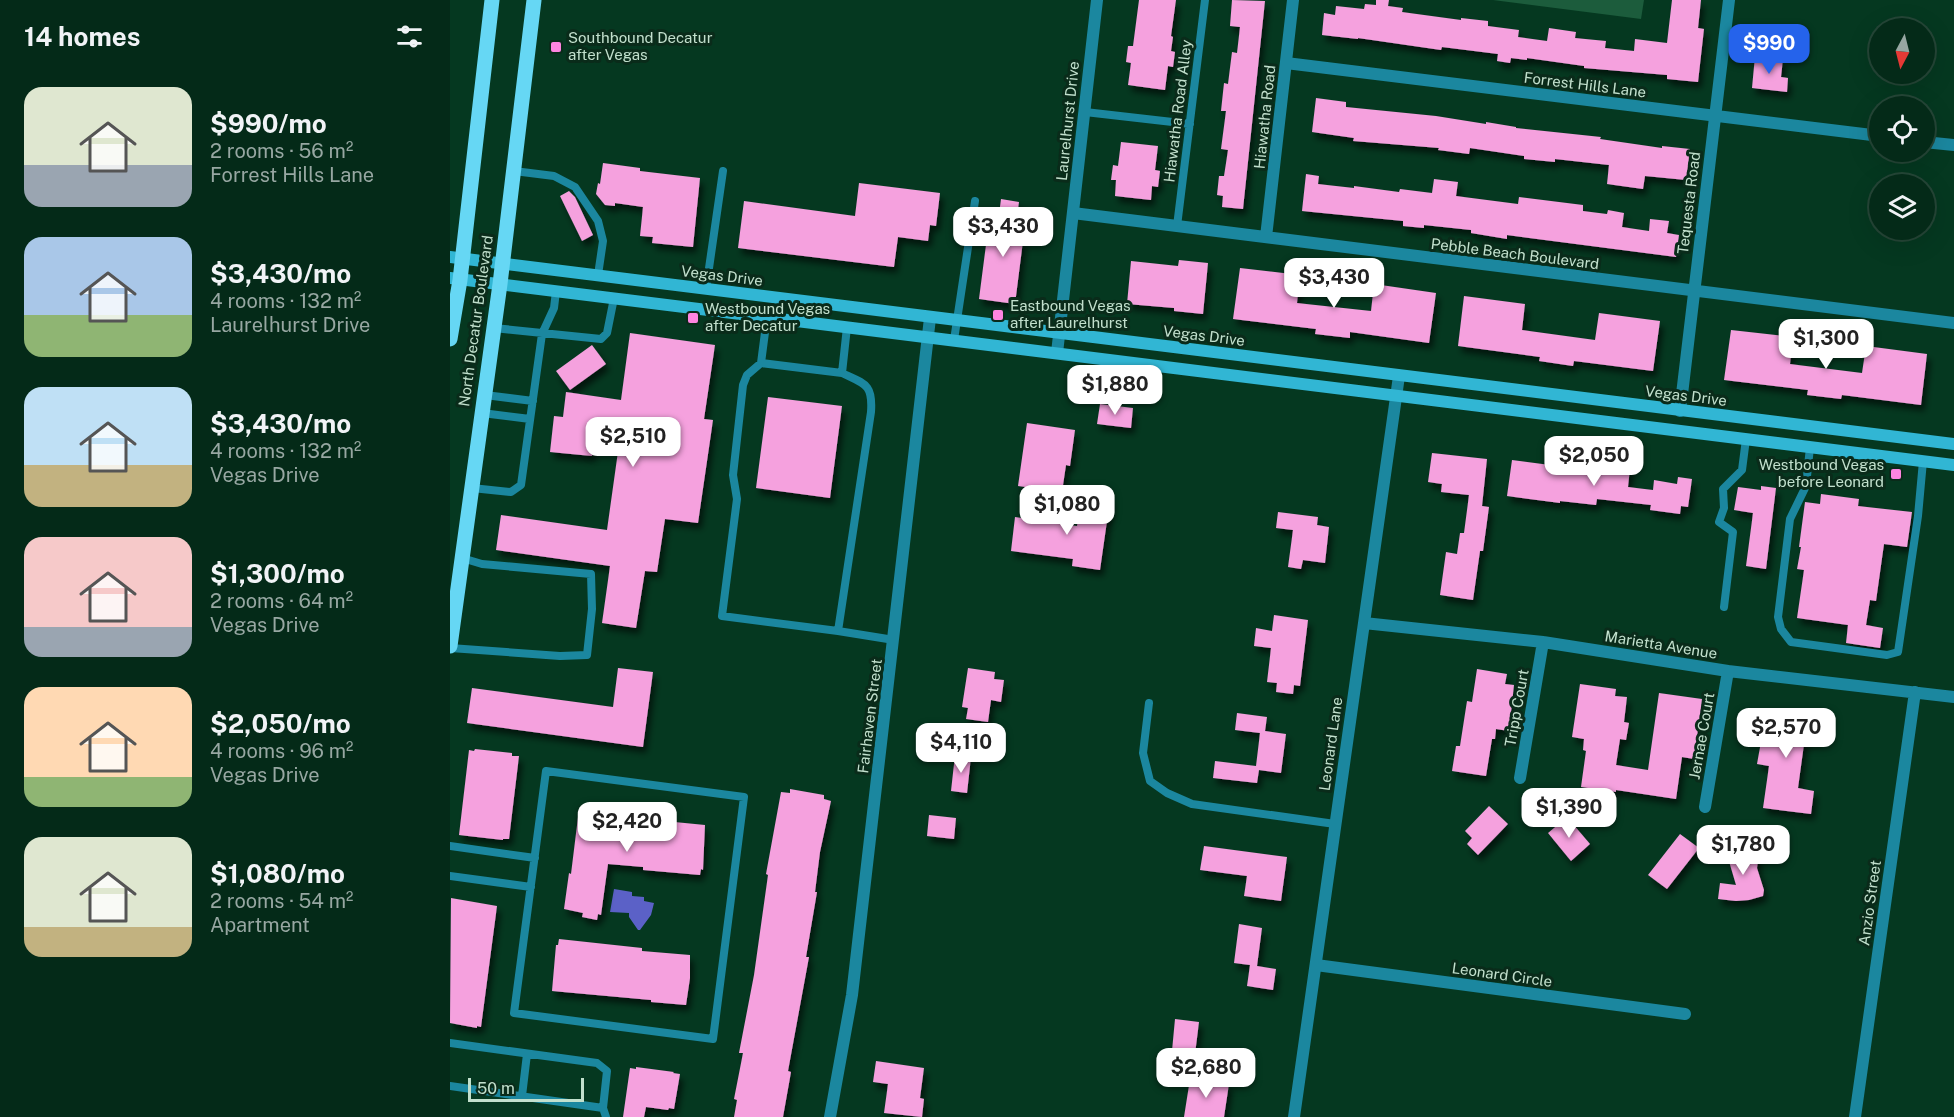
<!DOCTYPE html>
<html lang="en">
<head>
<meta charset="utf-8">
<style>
	:root { --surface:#042a18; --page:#0d3221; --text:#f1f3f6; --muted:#97a7a2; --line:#254637; --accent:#2563eb }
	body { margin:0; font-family:"Public Sans",sans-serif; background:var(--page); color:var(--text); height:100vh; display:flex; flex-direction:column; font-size:22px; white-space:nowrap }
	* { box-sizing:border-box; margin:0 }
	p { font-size:20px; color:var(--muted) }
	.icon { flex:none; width:33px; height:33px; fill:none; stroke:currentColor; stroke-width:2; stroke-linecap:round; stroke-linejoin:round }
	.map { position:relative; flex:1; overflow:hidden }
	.sheet { display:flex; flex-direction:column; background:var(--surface); width:450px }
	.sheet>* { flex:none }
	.needle { width:39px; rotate:187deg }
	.tools { position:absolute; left:1419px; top:18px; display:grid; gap:12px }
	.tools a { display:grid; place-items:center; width:66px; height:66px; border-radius:50%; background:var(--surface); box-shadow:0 6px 24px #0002,0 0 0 2px var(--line); font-size:30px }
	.scale { position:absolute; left:18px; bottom:15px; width:116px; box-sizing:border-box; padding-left:6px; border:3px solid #c2e0cd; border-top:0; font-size:16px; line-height:21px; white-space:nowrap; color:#c2e0cd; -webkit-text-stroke:4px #0a2b1a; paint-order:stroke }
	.price { position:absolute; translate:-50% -51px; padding:0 14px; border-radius:12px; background:#fff; color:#222; font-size:20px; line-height:39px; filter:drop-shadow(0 2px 3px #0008) }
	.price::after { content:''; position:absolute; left:50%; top:36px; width:18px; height:14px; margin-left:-9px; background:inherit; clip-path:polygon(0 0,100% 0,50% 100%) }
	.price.active { background:var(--accent); color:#fff }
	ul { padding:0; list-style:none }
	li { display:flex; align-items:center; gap:18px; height:150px; padding:0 24px }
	li span { display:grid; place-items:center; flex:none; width:168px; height:120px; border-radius:18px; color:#555 }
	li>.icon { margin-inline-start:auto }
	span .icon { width:72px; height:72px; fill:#fffc; stroke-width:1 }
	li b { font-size:26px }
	h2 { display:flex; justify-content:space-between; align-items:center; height:72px; padding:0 24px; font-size:26px }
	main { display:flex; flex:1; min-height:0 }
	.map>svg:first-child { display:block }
</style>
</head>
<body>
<main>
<section class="sheet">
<h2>14 homes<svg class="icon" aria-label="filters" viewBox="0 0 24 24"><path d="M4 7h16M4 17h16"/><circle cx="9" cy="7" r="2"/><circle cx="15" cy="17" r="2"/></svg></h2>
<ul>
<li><span style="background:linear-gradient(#dfe7d0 65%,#9aa5b1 0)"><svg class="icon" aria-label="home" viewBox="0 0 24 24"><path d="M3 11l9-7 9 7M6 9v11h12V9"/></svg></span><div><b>$990/mo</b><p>2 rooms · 56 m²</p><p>Forrest Hills Lane</p></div></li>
<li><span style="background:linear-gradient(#a9c7e8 65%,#8fb573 0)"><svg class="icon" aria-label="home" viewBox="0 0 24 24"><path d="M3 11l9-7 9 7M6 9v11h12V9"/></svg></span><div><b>$3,430/mo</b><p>4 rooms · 132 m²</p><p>Laurelhurst Drive</p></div></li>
<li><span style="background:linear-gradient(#bfe0f5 65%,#c2b280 0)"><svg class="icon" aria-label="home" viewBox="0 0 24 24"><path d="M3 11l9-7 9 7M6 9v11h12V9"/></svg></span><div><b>$3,430/mo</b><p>4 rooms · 132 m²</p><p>Vegas Drive</p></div></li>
<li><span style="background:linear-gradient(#f6c9c9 75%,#9aa5b1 0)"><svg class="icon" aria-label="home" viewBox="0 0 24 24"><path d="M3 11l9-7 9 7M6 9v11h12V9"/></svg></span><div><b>$1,300/mo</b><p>2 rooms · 64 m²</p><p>Vegas Drive</p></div></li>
<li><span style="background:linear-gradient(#ffd9b3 75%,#8fb573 0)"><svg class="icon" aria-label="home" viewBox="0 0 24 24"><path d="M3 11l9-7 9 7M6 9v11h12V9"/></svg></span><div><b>$2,050/mo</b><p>4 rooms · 96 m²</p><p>Vegas Drive</p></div></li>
<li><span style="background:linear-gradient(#dfe7d0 75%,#c2b280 0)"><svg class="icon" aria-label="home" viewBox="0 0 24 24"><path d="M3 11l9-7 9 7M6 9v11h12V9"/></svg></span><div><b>$1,080/mo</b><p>2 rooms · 54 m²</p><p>Apartment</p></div></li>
</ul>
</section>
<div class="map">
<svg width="1504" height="1117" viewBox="0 0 1504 1117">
	<defs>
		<filter id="shadow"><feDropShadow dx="3.5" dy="6" stdDeviation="3" flood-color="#0009"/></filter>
	</defs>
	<rect width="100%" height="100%" fill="#053820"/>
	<path fill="#1c5c3c" d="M1043,0H1194L1191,19Z"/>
	<path fill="#5b61c7" d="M164,889L182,892V896L194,897V901L204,903L201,915L190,930H188L179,917V913L160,912Z"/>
	<path fill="#f5a1de" filter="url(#shadow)" d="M689,0H726L721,36L723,37L721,51L725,52L723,67L718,66L715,90L678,85L681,63L676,62L678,46H683Z
		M782,0L815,1L793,209L772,207L773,196L767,195L769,176H774L778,150L771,149L776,111H771L774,83L778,84L782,52L787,53L790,27L780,26Z
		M926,0H939L938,6L953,8L952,12L1011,20V18L1038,21V26L1069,30L1068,37L1097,41L1099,28L1126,32L1125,38L1156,41L1155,48L1184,51L1185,39L1217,43L1222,0H1251L1248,28L1254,29L1248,82L1217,79V75L1134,68V66L1077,58V60L1061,58L1060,63L1047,61L1048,54L992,47L991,50L908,38V39L872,35L874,13L885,15L886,6L914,9L915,4L926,5Z
		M1305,56L1333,59L1331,77L1338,78L1337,92L1302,88Z
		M866,98L896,102V107L986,116L1036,124V122L1066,127V128L1151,137L1150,139L1212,148V146L1240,149L1236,180L1195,176L1193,189L1157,184L1159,165L1105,159V162L1074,159V156L1020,148L1019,154L988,150L989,148L903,141L904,138L862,132Z
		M671,142L708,146L705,170L710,171L708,187L702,186L701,200L665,196L666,180H661L663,165L668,166Z
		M153,163L190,168V171L250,178L243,247L202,243L203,237L190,236L193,207L165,203V206L155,205L146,194L148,183L150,184Z
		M856,174L869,176L868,184L904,188V186L949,192L950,189L982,193L984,179L1008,182L1006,196L1068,204L1069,197L1133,205V211L1157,214L1158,210L1174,213L1172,227L1199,231L1200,219L1219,221L1217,233L1229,235L1226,257L1057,235V239L1021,233V230L974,225V228L953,226V221L852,211Z
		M409,183L490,193L486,226L480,225L478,241L448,237L444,267L288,248L294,201L405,216Z
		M119,191L125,197L143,235L132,241L110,196Z
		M551,199L569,202L564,240L573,241L565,304L529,299L537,237L546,238Z
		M729,260L758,263L753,314L724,311V308L677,304L681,261L728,266Z
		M790,268L850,275L847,303L921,311L924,284L986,293L979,343L900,332V338L865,334L866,329L783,319Z
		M1014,296L1075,304L1072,330L1145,340L1149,313L1210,321L1203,371L1124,361L1123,366L1089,361L1090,357L1008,346Z
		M1281,330L1343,337L1340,364L1412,373L1416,346L1477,354L1471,405L1392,395L1391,399L1357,395L1358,390L1274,380Z
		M180,333L265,345L254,419L263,420L248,523L215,519L207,572L195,571L186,628L152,623L160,566L46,550L51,515L157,530L172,423L146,419L142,456L100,452L104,416L113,417L116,392L171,400Z
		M142,345L156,364L120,390L106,371Z
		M318,397L392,406L380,498L306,488Z
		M650,404L683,408L681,428L647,424Z
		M577,423L625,430L620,466L616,465L612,492L568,486Z
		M982,453L1037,459L1032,506L1039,507L1033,551H1030L1023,600L990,595L996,552L1007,554L1010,533H1014L1019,495L991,492L992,484L978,482Z
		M1062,460L1100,465V469L1129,473L1130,463L1180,468L1178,487L1203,490L1204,480L1227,484L1228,477L1242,479L1238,507L1231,506L1230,514L1200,510L1201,505L1147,499L1146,505L1110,501V503L1057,496Z
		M1311,486L1326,488L1316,569L1296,566L1303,513L1284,510L1288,487L1311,490Z
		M1371,494L1409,499L1408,506L1462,512L1457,547L1434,544L1426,601L1420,600L1416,625L1433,628L1430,648L1396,643L1398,625L1347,618L1354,570L1347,569L1351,547H1349L1355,502L1370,504Z
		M631,496L660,500L650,570L622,566L623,559L561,551L565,517L627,526Z
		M828,512L868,517L867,525L879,527L875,563L853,560L851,569L838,567L843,530L826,528Z
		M824,615L858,620L850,686L844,685L843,694L826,692L827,683L817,682L821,648L804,646L806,628L822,631Z
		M168,668L203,672L193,747L17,723L22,688L163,707Z
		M518,668L545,672L544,679L554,680L551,702L541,700L538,722L516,719L518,708L512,707Z
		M1027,669L1057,674L1055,684L1064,685L1059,731L1046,729L1045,739H1042L1036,776L1002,771L1006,746H1010L1017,701L1022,702Z
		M1130,684L1166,689L1165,696L1177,697L1174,722L1179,723L1176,740L1170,739L1166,765L1198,770L1209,693L1252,699L1244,759L1232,757L1226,799L1166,790V792L1131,787L1136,751L1133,750L1134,739L1122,737Z
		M1317,708L1367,715L1364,739L1355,737L1348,788L1364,791L1361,814L1313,808L1319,766L1307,764Z
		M787,713L817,717L815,731L836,734L831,773L809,770L807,783L763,778L765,761L806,766L810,733L785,730Z
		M25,749L62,753V756H69L59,839H53V840L9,835L19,750L24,751Z
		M505,755L521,757L517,793L501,791Z
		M340,789L374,795V799L381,801L370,852L365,892H367L356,957H359L338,1071L341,1072L333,1117H284L287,1100L284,1099L293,1053H289L304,975L318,875L316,874L331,792L340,793Z
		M1039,806L1058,824L1028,855L1017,844L1022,838L1015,831Z
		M129,809L185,814L184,818L255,825L253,870L251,869L250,875L193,870V867L158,864L151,915L148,914L147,920L132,917L133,913L114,909L119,873L121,874Z
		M479,815L506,818L504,839L477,836Z
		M1117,817L1140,844L1121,861L1098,833Z
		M1230,834L1249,848L1217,889L1198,875Z
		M1299,844L1302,854L1309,855L1307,868L1314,890L1313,896L1299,900L1286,901L1268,899L1270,883L1286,885L1276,851Z
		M754,846L837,857L831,901L794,896L797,876L750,870Z
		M1,898L47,906L31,1027L27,1026V1028L0,1023Z
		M789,924L812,928L807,966L826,969L823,990L797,986L800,965L784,963Z
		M109,939L192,948V951L240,955V978L236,1005L201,1002V1000L102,991L106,945H108Z
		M725,1019L749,1022L745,1054L722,1051Z
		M426,1061L474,1068L470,1098L474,1099L472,1117L434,1113L438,1084L423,1082Z
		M186,1067L224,1072L223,1073L230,1074L224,1109L219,1108L218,1110L196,1107L194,1117H173L180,1068L186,1069Z
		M740,1079L779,1084L774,1117H734Z"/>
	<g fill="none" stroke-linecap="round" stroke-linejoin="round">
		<path stroke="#1b879f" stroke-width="8" d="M635,112L740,124
			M64,171L104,176L125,187L148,221L153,241L148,275
			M727,226L755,0
			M256,289L273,171
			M317,317L311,363L297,375L293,385L283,475L287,499L272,616L388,631L421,412C423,384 415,384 392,373L397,327
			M44,328L151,339L157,333L164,298
			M504,340L525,201
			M311,363L392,373
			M35,395L83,401
			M32,413L80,419
			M1360,447L1356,486L1340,519L1328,617L1331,629L1341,642L1437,655L1448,652L1468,516L1473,461
			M22,488L61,492L71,485L92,334L104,308L106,291
			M1274,607L1283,532L1269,522L1274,508L1273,489L1292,470L1296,439
			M388,631L444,640
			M0,648L110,656L137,655L142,609L141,574L32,564L12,558
			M699,703L693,753L700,781L717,793L742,804L885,824
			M96,771L294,797L263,1039L64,1013Z
			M0,846L85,858
			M0,876L81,887
			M0,1043L147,1063L157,1071L153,1108
			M0,1086L153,1108L156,1117
			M72,1096L77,1054"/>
		<path stroke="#1b879f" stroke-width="12" d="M836,63L1430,136
			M1474,142L1504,145
			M623,213L1504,323
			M816,237L843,0
			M607,353L647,0
			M1230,411L1279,0
			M914,623L1093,642L1278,671L1504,697
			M1070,778L1093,642
			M1255,807L1278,671
			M866,965L1235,1014
			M380,1117L402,995L480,318
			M844,1117L949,376
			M1405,1117L1465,692"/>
		<path stroke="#31b6d4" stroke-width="12" d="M0,257L1504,444
			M0,278L1504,465"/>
		<path stroke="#66d7f4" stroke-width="15" d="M0,339L10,280L42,0
			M0,646L50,284L84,0"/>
	</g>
	<g fill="#fe85e0" stroke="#0a2b1a" stroke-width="2">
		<rect x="100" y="41" width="12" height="12" rx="3"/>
		<rect x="542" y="309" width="12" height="12" rx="3"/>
		<rect x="237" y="312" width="12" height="12" rx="3"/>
		<rect x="1440" y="468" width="12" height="12" rx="3"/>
	</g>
	<g text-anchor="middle" stroke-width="6" stroke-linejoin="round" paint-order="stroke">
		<g font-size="15" fill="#c2e0cd" stroke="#0a2b1a" text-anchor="start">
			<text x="118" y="43">Southbound Decatur<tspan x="118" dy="17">after Vegas</tspan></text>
			<text x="560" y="311">Eastbound Vegas<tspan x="560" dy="17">after Laurelhurst</tspan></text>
			<text x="255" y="314">Westbound Vegas<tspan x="255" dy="17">after Decatur</tspan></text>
			<text x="1434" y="470" text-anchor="end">Westbound Vegas<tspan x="1434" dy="17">before Leonard</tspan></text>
		</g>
		<g font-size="15" fill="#c2e0cd" stroke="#0a2b1a">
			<text transform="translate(1135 85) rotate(7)" y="5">Forrest Hills Lane</text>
			<text transform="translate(728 111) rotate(-83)" y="5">Hiawatha Road Alley</text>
			<text transform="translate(815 117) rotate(-84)" y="5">Hiawatha Road</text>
			<text transform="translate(618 121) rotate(-84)" y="5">Laurelhurst Drive</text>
			<text transform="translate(1239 203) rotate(-83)" y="5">Tequesta Road</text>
			<text transform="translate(1065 254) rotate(7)" y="5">Pebble Beach Boulevard</text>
			<text transform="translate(272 276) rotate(7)" y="5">Vegas Drive</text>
			<text transform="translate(26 321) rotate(-82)" y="5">North Decatur Boulevard</text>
			<text transform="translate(754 336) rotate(7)" y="5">Vegas Drive</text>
			<text transform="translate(1236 396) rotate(7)" y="5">Vegas Drive</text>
			<text transform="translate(1211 645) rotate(9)" y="5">Marietta Avenue</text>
			<text transform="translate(1067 708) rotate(-80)" y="5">Tripp Court</text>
			<text transform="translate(420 716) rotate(-83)" y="5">Fairhaven Street</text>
			<text transform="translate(1252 736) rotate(-80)" y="5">Jernae Court</text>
			<text transform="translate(881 744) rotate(-82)" y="5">Leonard Lane</text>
			<text transform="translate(1420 903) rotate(-82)" y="5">Anzio Street</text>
			<text transform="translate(1052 975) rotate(8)" y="5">Leonard Circle</text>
		</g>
	</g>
</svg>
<div class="tools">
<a><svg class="needle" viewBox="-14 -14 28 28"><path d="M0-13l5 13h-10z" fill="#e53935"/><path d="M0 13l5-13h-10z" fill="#97a7a2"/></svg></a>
<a><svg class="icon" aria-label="locate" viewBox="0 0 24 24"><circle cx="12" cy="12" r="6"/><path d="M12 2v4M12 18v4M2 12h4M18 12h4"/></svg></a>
<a><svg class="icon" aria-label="layers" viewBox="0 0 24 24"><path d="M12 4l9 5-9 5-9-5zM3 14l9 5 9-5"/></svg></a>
</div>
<div class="scale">50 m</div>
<b class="price active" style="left:1319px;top:75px">$990</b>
<b class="price" style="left:553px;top:258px">$3,430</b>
<b class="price" style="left:884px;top:309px">$3,430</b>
<b class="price" style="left:1376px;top:370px">$1,300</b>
<b class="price" style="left:665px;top:416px">$1,880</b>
<b class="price" style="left:183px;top:468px">$2,510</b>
<b class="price" style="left:1144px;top:487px">$2,050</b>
<b class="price" style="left:617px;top:536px">$1,080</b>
<b class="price" style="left:1336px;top:759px">$2,570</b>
<b class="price" style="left:511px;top:774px">$4,110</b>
<b class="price" style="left:1119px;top:839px">$1,390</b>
<b class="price" style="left:177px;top:853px">$2,420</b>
<b class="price" style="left:1293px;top:876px">$1,780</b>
<b class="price" style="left:756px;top:1099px">$2,680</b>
</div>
</main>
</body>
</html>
